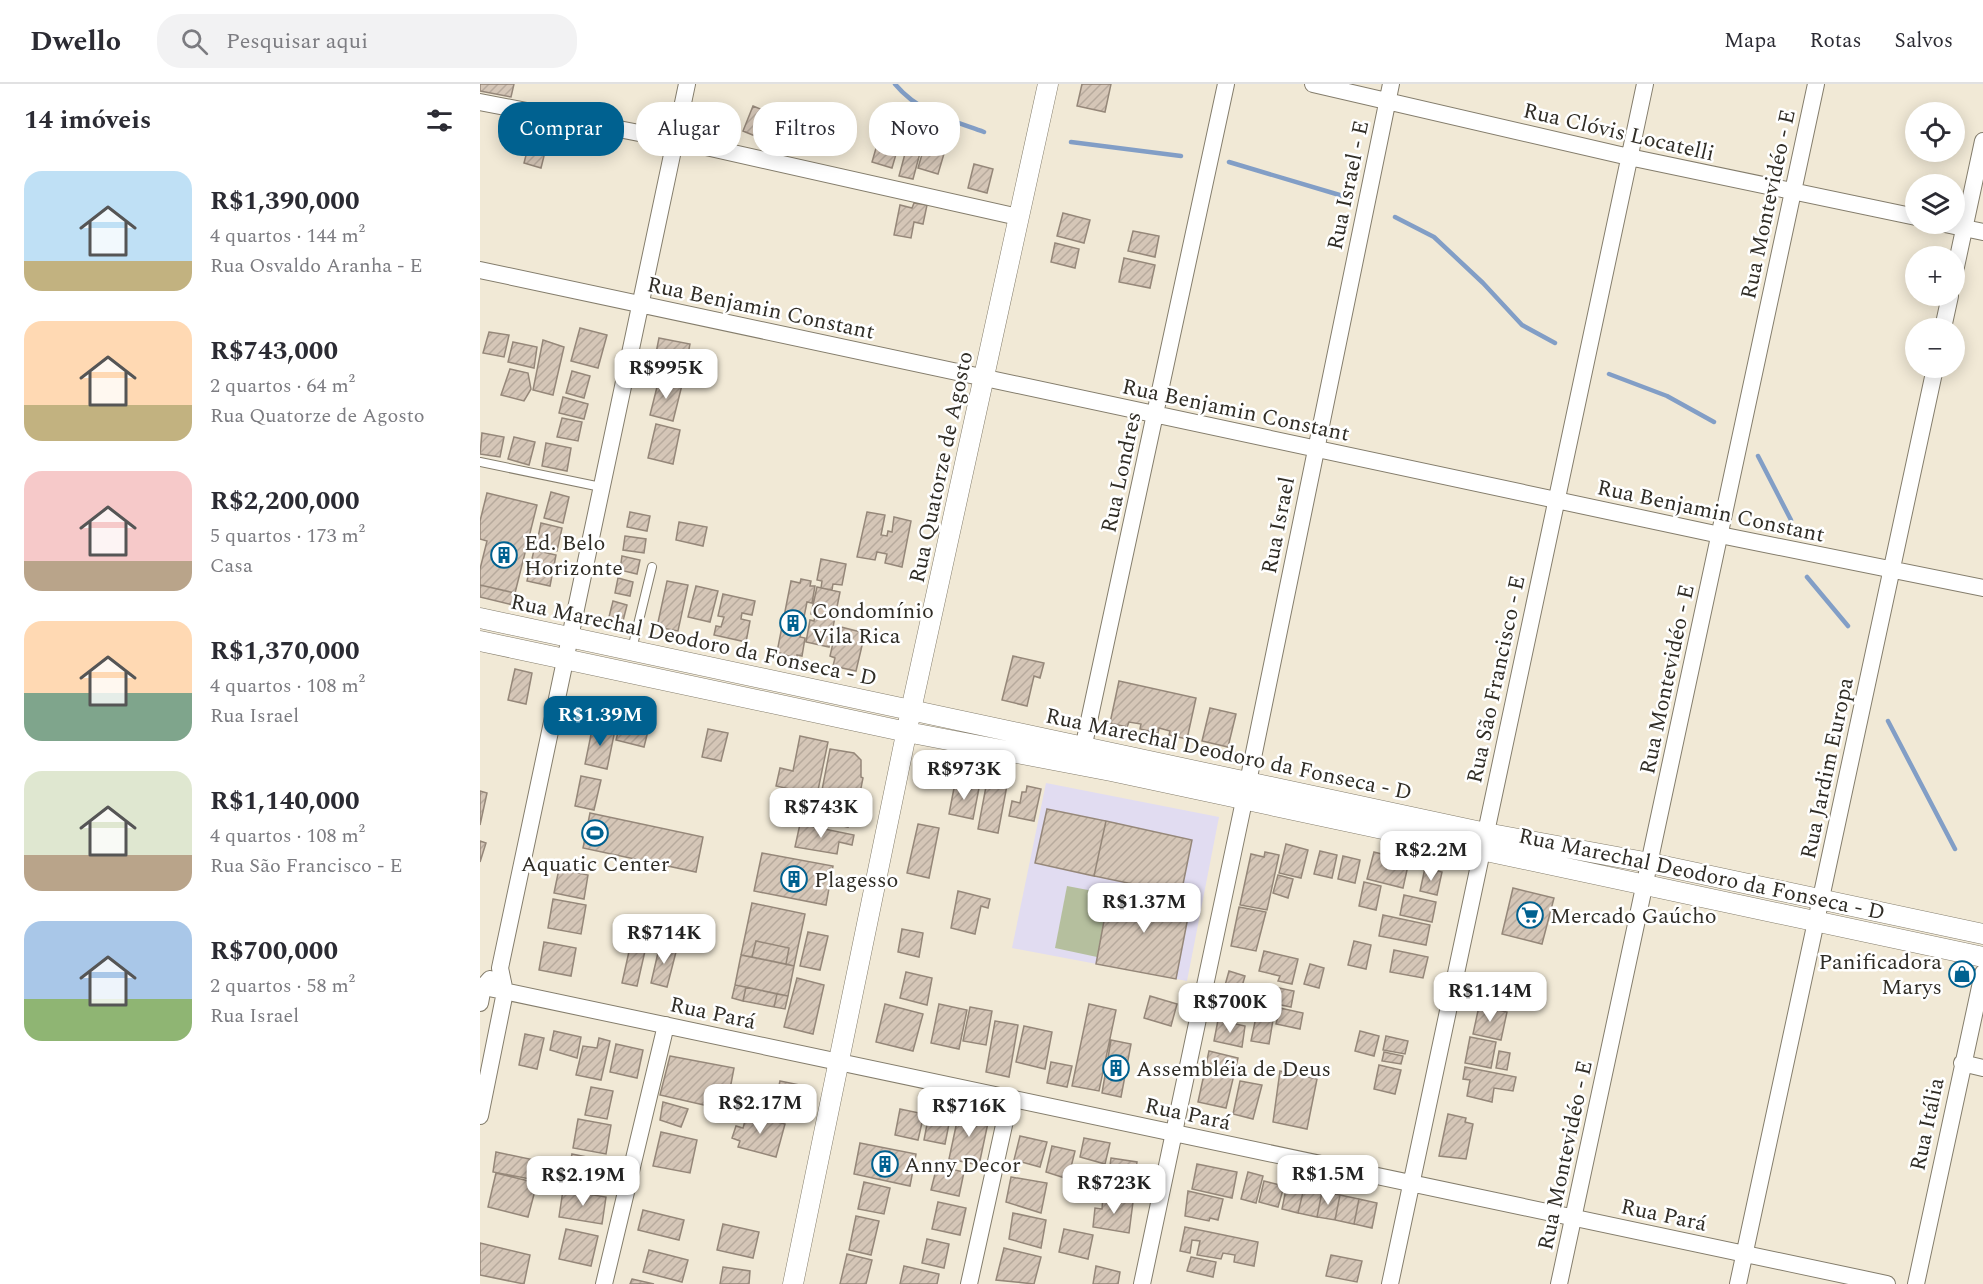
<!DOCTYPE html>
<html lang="pt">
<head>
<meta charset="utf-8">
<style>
	:root { --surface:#fff; --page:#f2f2f3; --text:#2b2b33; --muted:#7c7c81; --line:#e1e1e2; --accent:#006190 }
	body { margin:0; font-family:Spectral,serif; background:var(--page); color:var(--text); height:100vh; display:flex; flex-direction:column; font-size:22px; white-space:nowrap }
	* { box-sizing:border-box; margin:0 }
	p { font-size:20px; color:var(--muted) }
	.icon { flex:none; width:33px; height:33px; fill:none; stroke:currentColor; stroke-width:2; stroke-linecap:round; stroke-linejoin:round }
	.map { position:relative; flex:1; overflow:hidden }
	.side { display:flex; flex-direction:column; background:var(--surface); width:480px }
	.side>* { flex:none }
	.hud { position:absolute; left:18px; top:18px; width:570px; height:54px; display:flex; gap:12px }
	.buttons { position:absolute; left:1425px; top:18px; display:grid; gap:12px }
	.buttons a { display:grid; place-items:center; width:60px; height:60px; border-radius:50%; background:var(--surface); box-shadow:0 3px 15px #0003; font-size:30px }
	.price { position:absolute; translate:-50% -51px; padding:0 14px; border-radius:12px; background:#fff; color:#222; font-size:20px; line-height:39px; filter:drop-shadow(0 2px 3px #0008) }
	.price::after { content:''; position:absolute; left:50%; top:36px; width:18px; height:14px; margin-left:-9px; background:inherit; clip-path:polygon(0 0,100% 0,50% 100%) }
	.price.current { background:var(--accent); color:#fff }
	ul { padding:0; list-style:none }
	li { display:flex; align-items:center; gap:18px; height:150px; padding:0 24px }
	li span { display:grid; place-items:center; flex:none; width:168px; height:120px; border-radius:18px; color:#555 }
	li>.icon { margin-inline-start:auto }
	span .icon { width:72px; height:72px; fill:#fffc; stroke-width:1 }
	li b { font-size:26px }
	h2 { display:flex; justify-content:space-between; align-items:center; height:72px; padding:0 24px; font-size:26px }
	.pill { padding:0 21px; border-radius:24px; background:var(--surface); box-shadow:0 3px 15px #0003; font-size:21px; line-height:54px }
	.pill.current { background:var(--accent); color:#fff }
	header { display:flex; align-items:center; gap:36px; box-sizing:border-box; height:84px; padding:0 30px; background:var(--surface); border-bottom:2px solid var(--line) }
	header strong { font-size:28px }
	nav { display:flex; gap:33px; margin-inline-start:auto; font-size:21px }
	.search { width:420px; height:54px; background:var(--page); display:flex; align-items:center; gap:15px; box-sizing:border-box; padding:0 21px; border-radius:24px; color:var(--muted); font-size:22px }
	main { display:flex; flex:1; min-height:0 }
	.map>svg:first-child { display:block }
</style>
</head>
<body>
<header>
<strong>Dwello</strong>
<div class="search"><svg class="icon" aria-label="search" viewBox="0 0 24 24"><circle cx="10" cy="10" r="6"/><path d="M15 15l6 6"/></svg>Pesquisar aqui</div>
<nav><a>Mapa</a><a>Rotas</a><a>Salvos</a></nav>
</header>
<main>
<section class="side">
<h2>14 imóveis<svg class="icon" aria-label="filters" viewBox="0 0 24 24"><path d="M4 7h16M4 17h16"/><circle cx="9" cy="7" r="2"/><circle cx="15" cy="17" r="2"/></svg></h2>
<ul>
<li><span style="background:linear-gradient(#bfe0f5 75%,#c2b280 0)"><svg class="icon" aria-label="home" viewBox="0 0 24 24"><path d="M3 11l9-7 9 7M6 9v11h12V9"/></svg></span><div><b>R$1,390,000</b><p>4 quartos · 144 m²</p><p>Rua Osvaldo Aranha - E</p></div></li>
<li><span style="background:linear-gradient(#ffd9b3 70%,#c2b280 0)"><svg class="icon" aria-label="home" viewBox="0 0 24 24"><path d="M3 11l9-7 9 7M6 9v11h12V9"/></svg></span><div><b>R$743,000</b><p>2 quartos · 64 m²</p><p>Rua Quatorze de Agosto</p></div></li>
<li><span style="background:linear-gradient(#f6c9c9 75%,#b9a48a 0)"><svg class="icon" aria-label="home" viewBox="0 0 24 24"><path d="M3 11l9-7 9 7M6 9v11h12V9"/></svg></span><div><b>R$2,200,000</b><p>5 quartos · 173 m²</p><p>Casa</p></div></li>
<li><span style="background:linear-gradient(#ffd9b3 60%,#7fa58c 0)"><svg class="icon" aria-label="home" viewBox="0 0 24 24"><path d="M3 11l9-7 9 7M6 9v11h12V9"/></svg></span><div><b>R$1,370,000</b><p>4 quartos · 108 m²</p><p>Rua Israel</p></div></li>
<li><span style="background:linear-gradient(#dfe7d0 70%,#b9a48a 0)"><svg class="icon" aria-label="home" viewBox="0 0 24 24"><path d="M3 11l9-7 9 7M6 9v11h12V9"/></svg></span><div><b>R$1,140,000</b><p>4 quartos · 108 m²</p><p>Rua São Francisco - E</p></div></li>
<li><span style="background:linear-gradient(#a9c7e8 65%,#8fb573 0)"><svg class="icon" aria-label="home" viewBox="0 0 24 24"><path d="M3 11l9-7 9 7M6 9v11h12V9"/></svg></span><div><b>R$700,000</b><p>2 quartos · 58 m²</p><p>Rua Israel</p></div></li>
</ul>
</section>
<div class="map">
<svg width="1503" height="1200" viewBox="0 0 1503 1200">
	<defs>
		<pattern id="building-hatch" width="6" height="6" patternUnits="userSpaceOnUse" patternTransform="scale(1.5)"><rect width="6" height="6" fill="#d5c6b7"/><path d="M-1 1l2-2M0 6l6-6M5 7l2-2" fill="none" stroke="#b7aa9d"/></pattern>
	</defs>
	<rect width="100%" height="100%" fill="#f1e9d6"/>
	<path fill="#e1dcf1" d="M566,699L739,733L707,897L532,864Z"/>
	<path fill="#b5bf9e" d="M587,802L629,810L617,873L575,864Z"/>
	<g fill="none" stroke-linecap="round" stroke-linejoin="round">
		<path stroke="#829ec6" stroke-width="4.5" d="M415,0C438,28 471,36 504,48
			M591,58L701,72
			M749,78L863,112
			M915,133L954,153L1003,199L1042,241L1075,259
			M1129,290L1187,312L1234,338
			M1278,372L1311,436
			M1327,493L1368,542
			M1408,637L1475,765"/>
	</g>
	<path fill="url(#building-hatch)" stroke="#958779" stroke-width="1.5" d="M0,0H34L31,13L0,7Z
		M602,0H631L625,28L597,22Z
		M273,22L290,29L280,54L263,47Z
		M297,23L312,27L305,51L291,47Z
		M320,32L337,37L328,65L312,60Z
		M451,40L471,46L458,90L438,84Z
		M401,47L421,53L412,84L392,78Z
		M52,48L69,52L61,84L44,79Z
		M426,66L440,69L433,95L419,92Z
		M494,80L513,85L507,109L488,104Z
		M434,119L447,121L443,140L434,138L431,154L414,151L420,121L432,124Z
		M583,129L610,136L604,159L577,152Z
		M653,147L679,152L675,173L648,167Z
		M575,159L599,165L595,184L571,178Z
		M644,174L675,181L670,204L639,198Z
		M100,244L127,251L118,284L91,277Z
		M9,248L29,251L24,273L3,269Z
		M179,254L210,260L206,280L175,274Z
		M63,256L84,263L73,311L53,306Z
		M33,258L57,263L54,284L28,278Z
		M30,285L48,289L51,305L44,317L21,311Z
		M92,287L110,292L104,314L86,309Z
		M179,295L202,301L193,337L170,331Z
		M83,313L108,320L104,335L79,329Z
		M82,334L102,338L98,357L77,353Z
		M176,340L200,346L193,380L168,374Z
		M2,349L24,353L20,373L0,370Z
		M34,353L55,358L49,381L28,375Z
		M66,359L91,364L87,387L62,382Z
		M71,408L89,413L83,439L64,434Z
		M7,409L57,421L35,509L0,501V485L7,457L0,455V437Z
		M150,428L170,432L167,447L147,443Z
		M387,428L405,431L401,451L407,452L408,447L412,448L414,433L431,437L422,483L405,479L407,470L397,468L395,476L377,473Z
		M199,438L227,443L223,462L196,456Z
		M61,439L82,444L77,467L56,463Z
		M145,452L166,455L164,469L143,466Z
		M54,466L76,471L70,502L47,497Z
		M142,472L160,476L157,490L140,486Z
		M341,475L366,480L362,501L353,500L352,506L341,504L342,497L337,496Z
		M138,494L153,498L150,512L135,509Z
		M321,495L331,497L330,502H335L332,519L327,518L320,553L325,554L322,572L317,571V575L297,568L311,497L320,499Z
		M187,497L208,501L198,547L177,543Z
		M0,501L35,509L33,521L0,513Z
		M216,502L238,507L230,538L208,533Z
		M337,503L360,508L349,563L326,558L330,536L334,537L335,531L331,530Z
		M243,510L275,517L272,531L262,529L261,535L270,537L266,558L234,551L236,542L241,543L244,533L238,532Z
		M133,517L147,521L142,541L128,537Z
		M357,542L385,549L376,587L353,582L355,574L350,572Z
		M533,572L564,579L560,594L554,592L547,622L522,616Z
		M35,585L52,589L46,620L28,616Z
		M639,597L716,614L707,655L689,651L690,647L679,644L678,649L660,645L661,640L649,638L647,643L630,639Z
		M147,615L167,620L161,645L168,647L164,663L136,656Z
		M730,624L756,630L748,663L722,657Z
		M113,641L135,646L127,685L105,680Z
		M228,645L248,649L241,677L222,673Z
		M320,652L348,658L337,711L296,702L300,684L313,687Z
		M350,665L374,669L381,676V693L383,694L379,714L342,706Z
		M101,692L121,696L114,726L95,722Z
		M508,692L528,696L518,749L498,745Z
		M475,699L499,704L493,735L469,730Z
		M547,702L561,705L554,737L529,732L532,717L540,719L542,708H546Z
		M0,707L7,709L0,741Z
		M335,714L372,722L368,743L331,735Z
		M567,725L626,737L614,792L555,779Z
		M110,729L223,753L216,788L103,764Z
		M626,737L712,756L701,810L614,792Z
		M320,740L374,751L372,761L359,758L357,770L315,763Z
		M438,740L459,744L449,794L427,789Z
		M0,757L6,759L0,778Z
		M806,760L828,766L821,794L799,789Z
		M840,767L857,771L852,794L834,790Z
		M785,768L799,771L787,826L760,821L771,770L784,773Z
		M894,768L929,777L923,804L887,795Z
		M282,769L353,782L346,821L274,807Z
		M863,772L880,776L875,799L858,795Z
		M945,784L962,788L957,811L940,807Z
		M79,785L108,791L104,815L74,809Z
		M798,791L813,795L808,814L793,809Z
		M884,798L901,802L896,826L879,822Z
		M655,804L700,813L698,825L709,828L696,895L616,880L629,810L653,815Z
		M1033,804L1074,814L1062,860L1022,850Z
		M478,807L510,815L508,824L501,822L495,850L471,844Z
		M924,811L956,818L952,838L920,831Z
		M73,815L106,821L101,850L68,844Z
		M272,819L325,830L314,882L306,880L309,864L276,857L272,873L261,871Z
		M759,823L786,828L776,867L751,862Z
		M903,831L950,841L946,861L899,852Z
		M422,845L443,849L439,873L418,868Z
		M328,848L348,852L340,886L320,882Z
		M276,857L309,864L306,880L272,873Z
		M874,857L891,861L886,885L868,881Z
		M64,858L96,864L91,892L59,886Z
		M180,860L197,864L187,903L171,899Z
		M150,863L165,867L157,902L142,899Z
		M914,866L948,873L943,894L910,888Z
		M784,867L818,875L812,900L798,897L800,892L779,887Z
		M261,871L314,882L308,912L255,901Z
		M830,880L844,884L839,904L824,900Z
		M749,887L765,892L760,909L744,905Z
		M426,888L452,894L447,921L420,914Z
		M317,894L344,901L333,950L304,943Z
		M255,901L266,903L263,917L252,914Z
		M266,903L297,910L294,923L263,917Z
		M794,903L814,907L811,923L791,919Z
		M297,910L308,912L305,925L294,923Z
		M670,912L697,920L691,942L664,934Z
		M405,920L443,930L433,967L396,958Z
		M459,920L487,926L479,965L451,959Z
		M609,920L636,926L619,1007L592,1002Z
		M999,922L1027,928L1021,956L993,950Z
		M490,923L512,927L506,961L483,957Z
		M800,924L823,929L820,945L796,940Z
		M776,933L793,936L789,960L771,957Z
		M738,936L765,942L762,963L734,957Z
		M515,937L538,941L529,993L506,988Z
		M544,942L572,948L565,985L536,978Z
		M74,947L101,953L97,974L70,966Z
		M880,947L899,952L894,972L875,967Z
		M45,950L64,954L57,985L39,981Z
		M906,952L928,957L925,970L903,966Z
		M990,953L1016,958L1011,984L985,979Z
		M119,954L130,957L121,996L96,991L103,962L117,964Z
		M631,956L651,960L641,1013L622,1009Z
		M136,960L163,966L157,994L130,988Z
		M729,967L758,974L746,1024L718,1018Z
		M1019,967L1030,969L1027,986L1016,984Z
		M904,968L923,972L921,980L902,977Z
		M190,972L254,984L246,1026L180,1011Z
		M571,978L592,982L587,1003L567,999Z
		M899,981L921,986L915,1010L894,1005Z
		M985,983L1036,993L1033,1007L1014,1004L1012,1018L987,1012L990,996L983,995Z
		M800,987L837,995L827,1045L793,1038Z
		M300,997L320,1001L314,1033L293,1029Z
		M760,997L782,1001L773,1035L753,1030Z
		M111,1003L133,1007L127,1035L105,1031Z
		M183,1018L208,1025L201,1043L180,1036Z
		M420,1025L444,1030L438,1056L415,1051Z
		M479,1028L509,1034L499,1081L469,1075Z
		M267,1030L305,1040L296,1073L258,1063L260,1057L252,1054L256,1042L263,1044Z
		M449,1030L470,1035L465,1060L444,1056Z
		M968,1030L986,1034L985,1038L993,1040L986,1075L959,1072Z
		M98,1035L131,1041L126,1070L93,1064Z
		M181,1048L217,1056L210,1089L173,1082Z
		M540,1052L567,1058L560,1083L534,1076Z
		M604,1054L630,1059L625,1080L600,1073Z
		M380,1059L436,1070L430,1102L374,1090Z
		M572,1062L595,1067L588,1095L566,1088Z
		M16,1068L59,1077L55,1096L13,1088Z
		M92,1070L127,1077L121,1107L72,1097L74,1087L88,1089Z
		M631,1074L657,1078L654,1100L628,1096Z
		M717,1080L757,1088L752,1114L712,1105Z
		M457,1082L484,1088L479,1112L451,1106Z
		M768,1088L783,1092L776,1119L761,1115Z
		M16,1089L57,1099L48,1133L8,1123Z
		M531,1093L567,1099L561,1129L526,1118Z
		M784,1097L804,1102L798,1123L779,1118Z
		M384,1098L410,1104L404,1130L378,1125Z
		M807,1100L824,1104L818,1129L802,1125Z
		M824,1104L842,1108L837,1133L818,1129Z
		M83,1106L126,1113L122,1140L79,1133Z
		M708,1107L743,1115L738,1136L730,1134L729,1137L705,1132Z
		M842,1108L860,1111L855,1136L837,1133Z
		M860,1111L879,1115L874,1140L855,1136Z
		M623,1112L653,1118L649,1149L613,1143L615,1124L622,1125Z
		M879,1115L897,1119L892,1144L874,1140Z
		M458,1118L486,1124L480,1151L452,1145Z
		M163,1126L204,1136L199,1156L158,1146Z
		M533,1129L566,1136L561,1164L529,1155Z
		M376,1132L399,1137L391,1171L369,1166Z
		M243,1140L279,1148L273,1174L237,1166Z
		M705,1143L778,1158L774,1182L754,1178L755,1171L743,1169L741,1175L717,1171L720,1157L712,1156L710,1169L700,1167Z
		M86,1145L118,1152L111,1182L79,1175Z
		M584,1145L613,1151L608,1175L579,1168Z
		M447,1155L469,1160L464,1184L442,1179Z
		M0,1159L50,1171L44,1200L0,1191Z
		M524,1164L561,1173L554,1200L516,1196Z
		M169,1166L208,1176L202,1198L163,1188Z
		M367,1170L392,1176L386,1200H360Z
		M851,1171L882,1177L877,1198L846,1192Z
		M711,1173L736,1178L733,1193L707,1187Z
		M424,1182L459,1190L457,1200H420Z
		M616,1182L640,1188L638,1200H613Z
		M243,1183L270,1187L269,1200H240Z
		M152,1195L174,1200H150Z"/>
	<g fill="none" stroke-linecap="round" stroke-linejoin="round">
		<g stroke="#847d6c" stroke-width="10">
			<path id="service" d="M0,378L121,403
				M152,565L172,483"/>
		</g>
		<g stroke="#847d6c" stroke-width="18">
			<path id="minor" d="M833,0L1149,73L1436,133
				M0,18L195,56L538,133
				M1465,140L1503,148
				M0,186L1240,451L1503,504
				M1474,192L1503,57
				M1463,244L1470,212
				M601,674L746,0
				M0,902L1407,1200
				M0,919L3,903L10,895
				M1482,979L1503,984
				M0,1032L25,908L20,884L207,0
				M124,1200L186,941
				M489,1200L530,1014
				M662,1200L768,698L911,0
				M910,1200L1165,0
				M1079,1200L1336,0
				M1258,1200L1455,284
				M1436,1200L1503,889"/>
		</g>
		<g stroke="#847d6c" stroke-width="21">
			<path id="tertiary" d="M0,534L1006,749L1170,779L1503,850
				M0,557L427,648L631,687L1503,873
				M313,1200L431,626L568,0"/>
		</g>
		<use href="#service" stroke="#fff" stroke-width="8"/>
		<use href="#minor" stroke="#fff" stroke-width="16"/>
		<use href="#tertiary" stroke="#fff" stroke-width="20"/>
	</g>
	<defs>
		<g id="building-ring" transform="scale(1.35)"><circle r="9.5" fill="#fff" stroke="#006190" stroke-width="1.5"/><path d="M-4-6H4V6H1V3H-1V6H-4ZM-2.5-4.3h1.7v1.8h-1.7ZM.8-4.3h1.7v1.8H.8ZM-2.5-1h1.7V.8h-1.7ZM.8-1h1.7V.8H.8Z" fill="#006190"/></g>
		<g id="stadium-ring" transform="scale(1.35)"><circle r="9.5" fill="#fff" stroke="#006190" stroke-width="1.5"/><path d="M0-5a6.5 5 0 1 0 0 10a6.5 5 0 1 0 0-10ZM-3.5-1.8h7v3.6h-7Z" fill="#006190"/></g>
		<g id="supermarket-ring" transform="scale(1.35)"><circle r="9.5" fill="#fff" stroke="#006190" stroke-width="1.5"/><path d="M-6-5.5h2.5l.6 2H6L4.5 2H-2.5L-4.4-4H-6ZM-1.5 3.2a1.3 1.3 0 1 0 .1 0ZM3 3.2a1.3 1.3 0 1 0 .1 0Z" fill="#006190"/></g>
		<g id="shop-ring" transform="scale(1.35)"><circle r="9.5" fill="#fff" stroke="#006190" stroke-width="1.5"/><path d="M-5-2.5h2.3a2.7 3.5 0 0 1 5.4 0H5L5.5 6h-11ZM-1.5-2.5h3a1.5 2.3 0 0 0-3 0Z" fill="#006190"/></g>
	</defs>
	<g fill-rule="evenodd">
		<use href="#building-ring" x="24" y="471"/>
		<use href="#building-ring" x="313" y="539"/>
		<use href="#stadium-ring" x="115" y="749"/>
		<use href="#building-ring" x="314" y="795"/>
		<use href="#supermarket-ring" x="1050" y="831"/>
		<use href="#shop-ring" x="1482" y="890"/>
		<use href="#building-ring" x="636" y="984"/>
		<use href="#building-ring" x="405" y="1080"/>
	</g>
	<g text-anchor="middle" stroke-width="5" stroke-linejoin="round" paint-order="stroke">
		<g font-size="22" fill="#302d26" stroke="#fff">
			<text transform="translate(1139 47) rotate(13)" y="8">Rua Clóvis Locatelli</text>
			<text transform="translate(867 101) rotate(-78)" y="8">Rua Israel - E</text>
			<text transform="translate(1287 120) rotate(-78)" y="8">Rua Montevidéo - E</text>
			<text transform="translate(281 223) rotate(12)" y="8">Rua Benjamin Constant</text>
			<text transform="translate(756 325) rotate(12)" y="8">Rua Benjamin Constant</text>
			<text transform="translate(460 383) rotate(-78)" y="8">Rua Quatorze de Agosto</text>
			<text transform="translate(640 388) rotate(-78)" y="8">Rua Londres</text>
			<text transform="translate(1231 426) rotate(12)" y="8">Rua Benjamin Constant</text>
			<text transform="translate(797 441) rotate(-79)" y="8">Rua Israel</text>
			<text transform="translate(214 555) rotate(12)" y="8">Rua Marechal Deodoro da Fonseca - D</text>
			<text transform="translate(1015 595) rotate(-78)" y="8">Rua São Francisco - E</text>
			<text transform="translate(1186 595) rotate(-78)" y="8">Rua Montevidéo - E</text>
			<text transform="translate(749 669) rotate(12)" y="8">Rua Marechal Deodoro da Fonseca - D</text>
			<text transform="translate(1346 684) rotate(-78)" y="8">Rua Jardim Europa</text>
			<text transform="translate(1222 789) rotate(12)" y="8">Rua Marechal Deodoro da Fonseca - D</text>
			<text transform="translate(233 928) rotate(12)" y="8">Rua Pará</text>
			<text transform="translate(708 1029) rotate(12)" y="8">Rua Pará</text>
			<text transform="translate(1446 1040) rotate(-78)" y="8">Rua Itália</text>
			<text transform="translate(1084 1071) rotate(-78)" y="8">Rua Montevidéo - E</text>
			<text transform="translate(1184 1130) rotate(12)" y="8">Rua Pará</text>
		</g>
		<g font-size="22" fill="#302d26" stroke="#fff" text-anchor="start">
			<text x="44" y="466">Ed. Belo<tspan x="44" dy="25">Horizonte</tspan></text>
			<text x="332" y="534">Condomínio<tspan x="332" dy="25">Vila Rica</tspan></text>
			<text x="115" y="787" text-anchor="middle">Aquatic Center</text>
			<text x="334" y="803">Plagesso</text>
			<text x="1070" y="839">Mercado Gaúcho</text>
			<text x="1462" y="885" text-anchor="end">Panificadora<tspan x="1462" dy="25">Marys</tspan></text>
			<text x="656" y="992">Assembléia de Deus</text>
			<text x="424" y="1088">Anny Decor</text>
		</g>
	</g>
</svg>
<div class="buttons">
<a><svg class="icon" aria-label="locate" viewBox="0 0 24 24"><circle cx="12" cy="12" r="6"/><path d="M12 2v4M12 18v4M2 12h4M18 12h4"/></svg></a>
<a><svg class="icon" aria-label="layers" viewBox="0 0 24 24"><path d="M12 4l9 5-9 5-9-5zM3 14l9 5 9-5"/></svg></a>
<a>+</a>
<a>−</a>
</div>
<b class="price" style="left:186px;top:316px">R$995K</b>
<b class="price current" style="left:120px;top:663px">R$1.39M</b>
<b class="price" style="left:484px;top:717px">R$973K</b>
<b class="price" style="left:341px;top:755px">R$743K</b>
<b class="price" style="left:951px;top:798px">R$2.2M</b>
<b class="price" style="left:664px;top:850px">R$1.37M</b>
<b class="price" style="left:184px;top:881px">R$714K</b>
<b class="price" style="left:1010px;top:939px">R$1.14M</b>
<b class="price" style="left:750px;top:950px">R$700K</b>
<b class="price" style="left:280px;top:1051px">R$2.17M</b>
<b class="price" style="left:489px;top:1054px">R$716K</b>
<b class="price" style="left:848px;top:1122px">R$1.5M</b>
<b class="price" style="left:103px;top:1123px">R$2.19M</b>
<b class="price" style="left:634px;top:1131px">R$723K</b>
<div class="hud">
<a class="pill current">Comprar</a>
<a class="pill">Alugar</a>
<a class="pill">Filtros</a>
<a class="pill">Novo</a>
</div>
</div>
</main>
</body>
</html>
